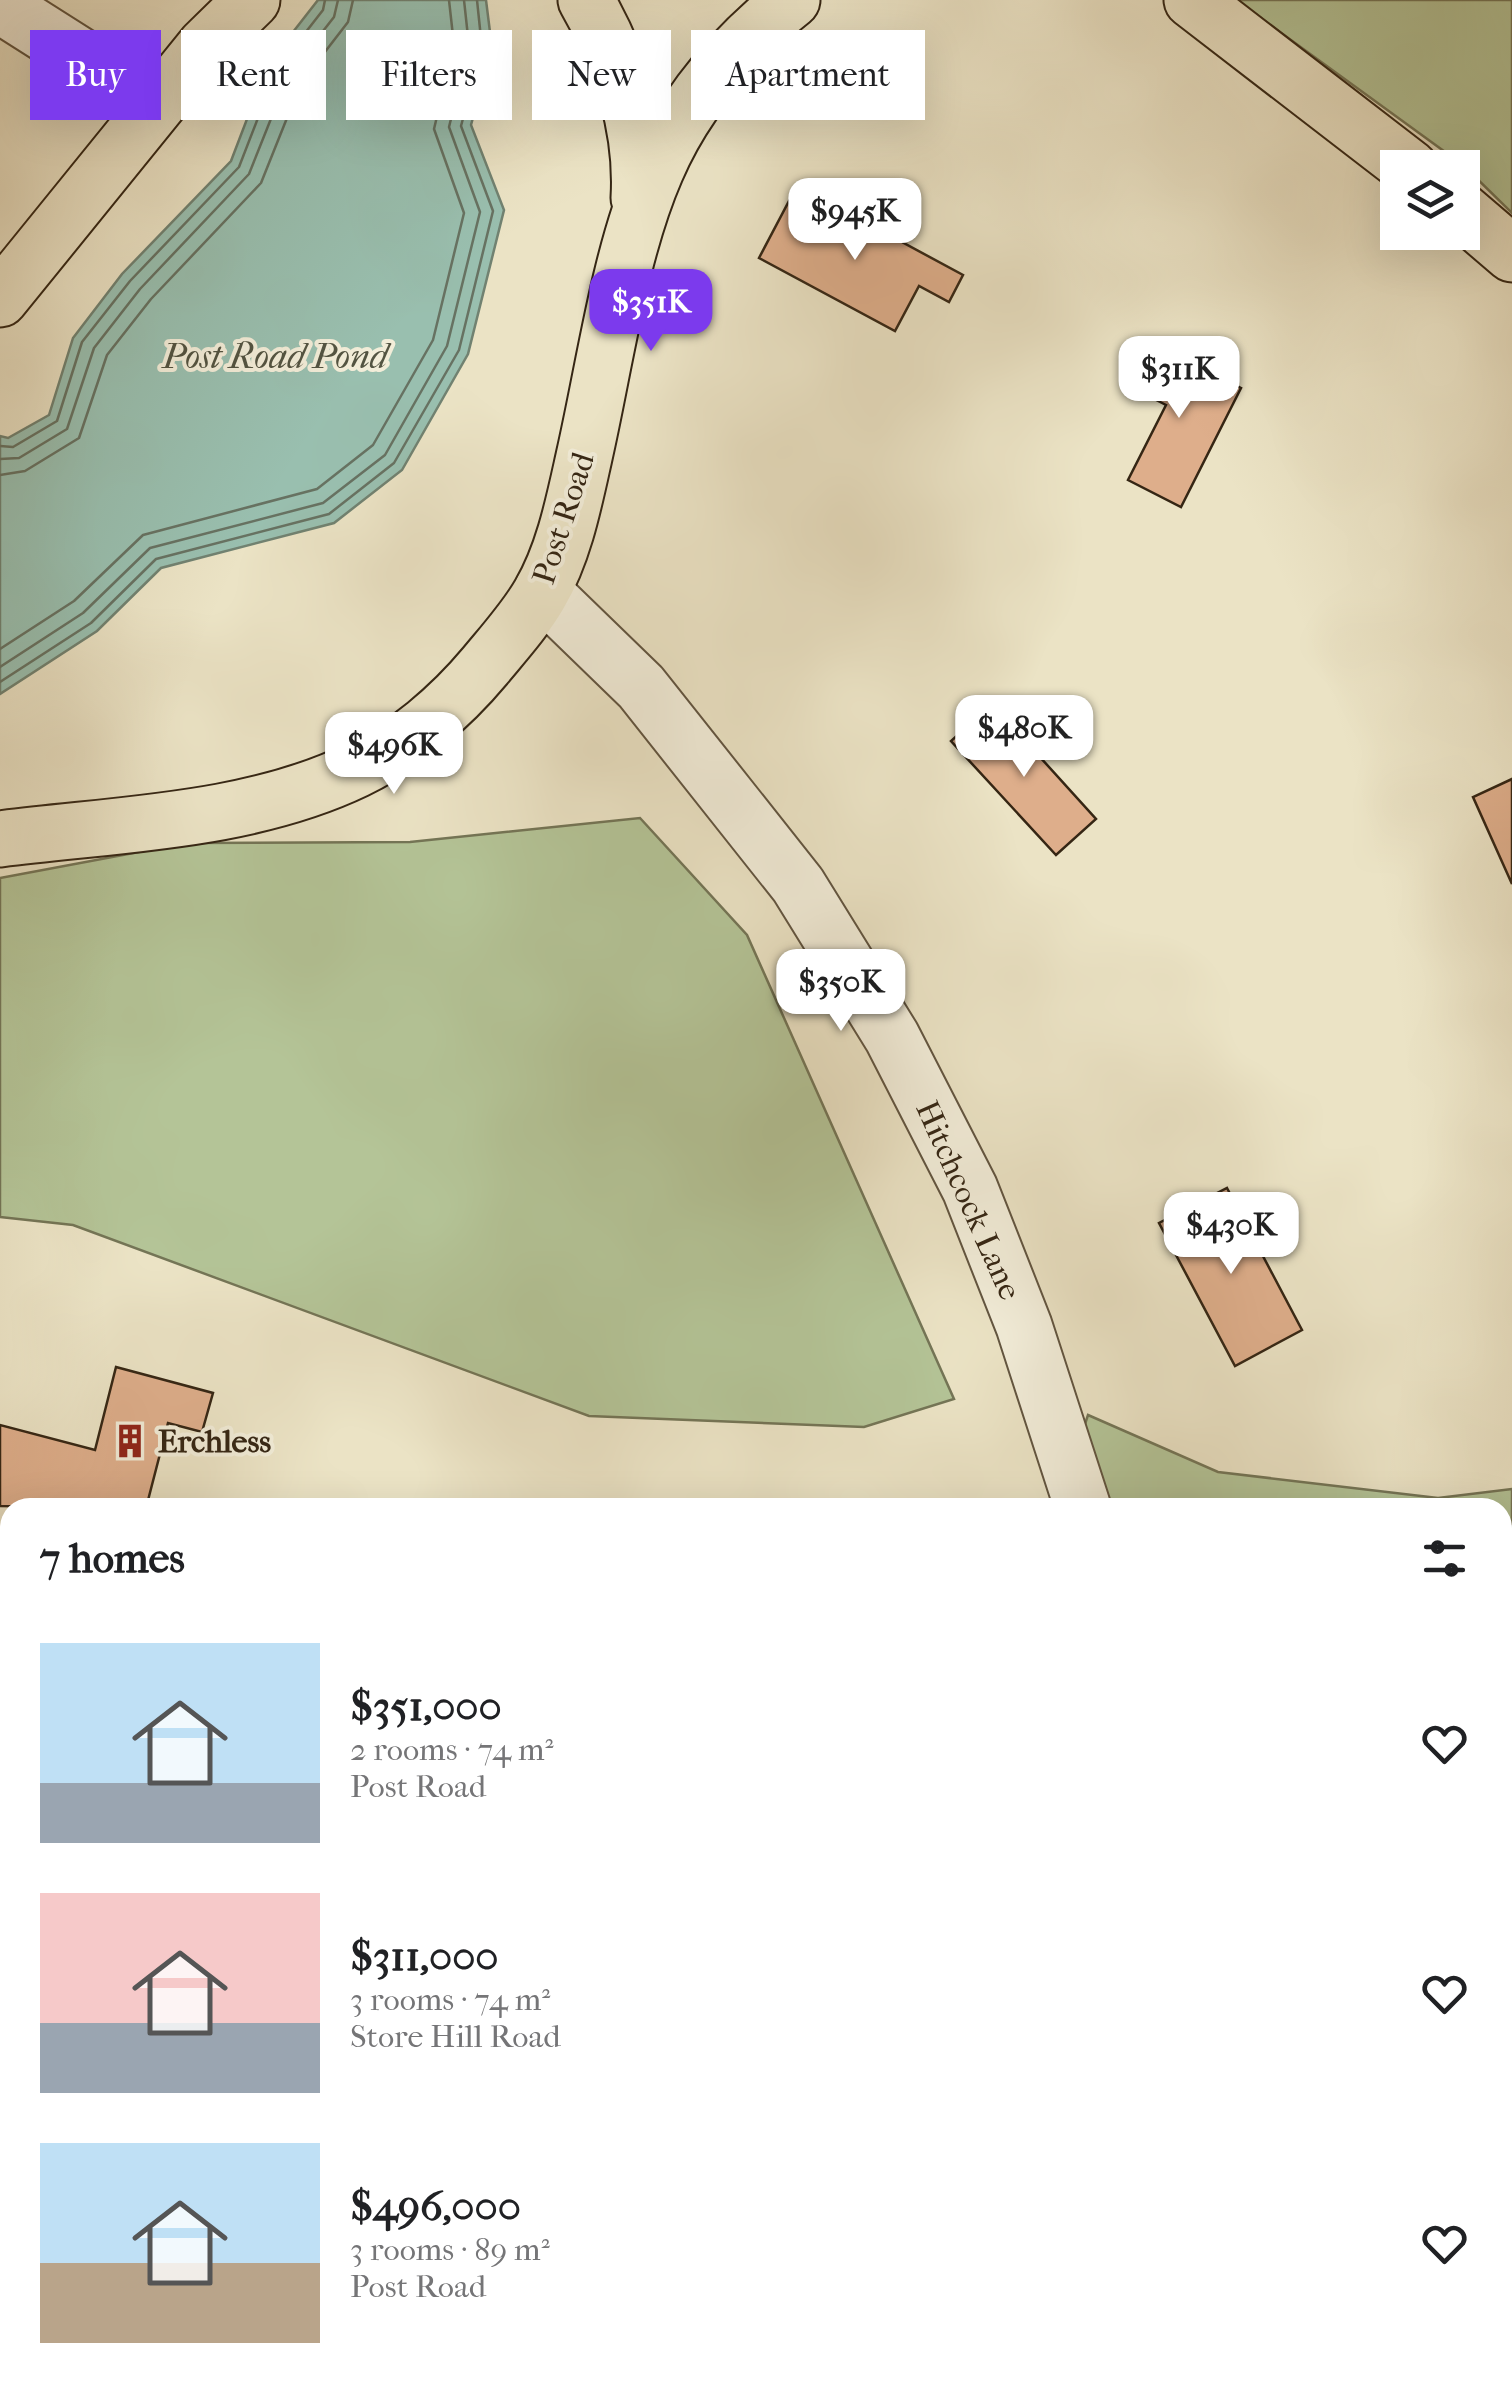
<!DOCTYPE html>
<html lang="en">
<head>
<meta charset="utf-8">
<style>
	:root { --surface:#fff; --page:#f6f6f6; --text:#202124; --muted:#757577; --accent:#7c3aed }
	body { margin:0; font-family:"IM FELL French Canon",serif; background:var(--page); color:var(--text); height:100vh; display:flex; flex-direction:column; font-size:38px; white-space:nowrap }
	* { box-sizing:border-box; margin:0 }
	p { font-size:32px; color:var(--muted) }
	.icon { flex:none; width:55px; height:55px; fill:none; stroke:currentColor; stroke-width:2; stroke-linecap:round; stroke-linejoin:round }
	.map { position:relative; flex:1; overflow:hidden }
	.sheet { position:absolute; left:0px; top:1498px; width:1512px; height:892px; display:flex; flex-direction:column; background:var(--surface); border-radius:30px 30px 0 0; box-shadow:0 10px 40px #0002 }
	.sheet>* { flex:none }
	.hud { position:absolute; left:30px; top:30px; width:1000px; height:90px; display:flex; gap:20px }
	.buttons { position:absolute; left:1380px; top:150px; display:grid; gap:20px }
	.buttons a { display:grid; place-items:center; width:100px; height:100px; border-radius:0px; background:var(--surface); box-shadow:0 10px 40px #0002; font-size:50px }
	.price { position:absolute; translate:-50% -85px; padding:0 22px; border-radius:20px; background:#fff; color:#222; font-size:32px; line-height:65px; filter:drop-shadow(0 2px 5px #0008) }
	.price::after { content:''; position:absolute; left:50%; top:60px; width:30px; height:22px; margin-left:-15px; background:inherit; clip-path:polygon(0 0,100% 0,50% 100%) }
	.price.active { background:var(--accent); color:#fff }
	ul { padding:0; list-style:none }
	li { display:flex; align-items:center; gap:30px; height:250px; padding:0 40px }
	li span { display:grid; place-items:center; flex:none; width:280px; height:200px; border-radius:0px; color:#555 }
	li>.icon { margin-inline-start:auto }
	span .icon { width:120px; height:120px; fill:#fffc; stroke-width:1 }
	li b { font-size:42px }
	h2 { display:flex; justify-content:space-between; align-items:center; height:120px; padding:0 40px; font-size:42px }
	.chip { padding:0 35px; border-radius:0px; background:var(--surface); box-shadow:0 10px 40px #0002; font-size:35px; line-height:90px }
	.chip.active { background:var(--accent); color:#fff }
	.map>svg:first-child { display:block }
</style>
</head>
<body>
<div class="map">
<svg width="1512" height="2389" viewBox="0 0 1512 2389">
	<rect width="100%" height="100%" fill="#ebe3c5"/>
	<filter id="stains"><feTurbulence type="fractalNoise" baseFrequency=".002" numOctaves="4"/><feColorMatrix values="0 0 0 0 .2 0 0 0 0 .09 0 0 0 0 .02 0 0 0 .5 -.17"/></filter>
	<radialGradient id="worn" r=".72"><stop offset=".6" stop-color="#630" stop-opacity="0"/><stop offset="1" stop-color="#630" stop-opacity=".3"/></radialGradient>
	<path fill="#b4c497" stroke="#747556" stroke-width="2.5" d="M1236,0H1512V213L1463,165Z
		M640,818L747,935L954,1399L864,1427L589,1416L73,1225L0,1217V878L187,843L410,842Z
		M1088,1415L1218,1472L1438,1498L1512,1489V1572L1503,1573L1502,1508H1057Z
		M0,1824L10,1825V2380H1054L1052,2389H0Z"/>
	<path fill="#99bfaf" stroke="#718271" stroke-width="2.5" d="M318,0H486L492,48L471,125L504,210L468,354L402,470L334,523L161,568L97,631L0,694V436L8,438L49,415L73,338L122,274L231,161L268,64Z
		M0,1702L10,1712L9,1800L0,1799Z"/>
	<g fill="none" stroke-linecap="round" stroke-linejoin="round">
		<path stroke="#677262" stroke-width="2.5" d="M0,446L13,447L57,421L82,342L130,281L239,167L277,69L323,10L325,0
			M0,459L19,458L67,429L94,348L140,289L249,174L288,76L334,17L338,0
			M0,475L25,471L79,438L107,355L151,299L261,183L301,83L348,22L353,0
			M0,649L74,601L143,535L317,489L373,445L433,340L464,213L434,129L454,45L449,0
			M0,667L83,613L150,548L323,503L385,455L447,346L480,212L449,127L469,46L464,0
			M0,682L91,623L156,559L329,514L394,463L459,350L493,211L461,126L482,48L477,0"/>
	</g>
	<path fill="#deae8b" stroke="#352614" stroke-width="2.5" d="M789,201L818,217L826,201L963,275L949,302L919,286L895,331L759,258Z
		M1150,341L1241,388L1181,507L1128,480L1166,405L1127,385Z
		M992,704L1096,819L1056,855L951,741Z
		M1512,779V884L1473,797Z
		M1227,1188L1302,1330L1235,1366L1159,1223Z
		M116,1367L213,1393L202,1432L168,1423L146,1508L0,1506V1425L95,1450Z"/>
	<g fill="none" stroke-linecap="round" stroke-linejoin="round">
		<g stroke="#625540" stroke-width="59">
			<path id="minor" d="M0,5L156,104
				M542,591L641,687L798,885L892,1037L970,1189L1024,1326L1083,1508
				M1502,2165L1512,2172
				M895,2389L902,2380"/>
		</g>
		<g stroke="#352614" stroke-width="59">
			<path id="major" d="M586,0C621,60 643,129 639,198
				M1192,0L1410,168
				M1462,211L1512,254
				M0,299L205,46L252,0
				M0,839C117,824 248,822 356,770C405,746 450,708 485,666C504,643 525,620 540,594C564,553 574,502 584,457C605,365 619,255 656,170C685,102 734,46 792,0"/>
		</g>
		<use href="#minor" stroke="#f2edd9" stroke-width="55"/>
		<use href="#major" stroke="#ebe3c5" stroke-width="55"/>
	</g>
	<defs>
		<g id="building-bare" transform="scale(2.7)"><path d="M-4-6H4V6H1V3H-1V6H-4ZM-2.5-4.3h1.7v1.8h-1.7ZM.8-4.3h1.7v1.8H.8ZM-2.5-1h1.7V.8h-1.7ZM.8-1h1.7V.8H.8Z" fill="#8f2418" stroke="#f2edd9" stroke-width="2.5" paint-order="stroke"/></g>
	</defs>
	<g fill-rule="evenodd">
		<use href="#building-bare" x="130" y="1441"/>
	</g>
	<g text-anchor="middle" stroke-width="8" stroke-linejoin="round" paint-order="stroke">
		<g font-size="32" fill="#352614" stroke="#f2edd9">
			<text transform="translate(563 518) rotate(-72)" y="11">Post Road</text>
			<text transform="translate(969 1200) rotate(66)" y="11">Hitchcock Lane</text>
		</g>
		<g font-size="32" font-weight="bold" fill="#352614" stroke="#f2edd9" text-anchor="start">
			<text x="158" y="1452">Erchless</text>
		</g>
		<g font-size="35" font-style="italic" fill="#535442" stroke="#f2edd9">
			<text x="275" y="368">Post Road Pond</text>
		</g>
	</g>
	<rect width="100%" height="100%" filter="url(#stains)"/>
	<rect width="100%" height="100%" fill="url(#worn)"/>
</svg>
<div class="buttons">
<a><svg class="icon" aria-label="layers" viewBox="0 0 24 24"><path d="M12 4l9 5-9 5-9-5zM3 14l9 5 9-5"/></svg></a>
</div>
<b class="price" style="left:855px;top:263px">$945K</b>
<b class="price active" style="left:651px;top:354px">$351K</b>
<b class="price" style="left:1179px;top:421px">$311K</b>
<b class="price" style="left:1024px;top:780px">$480K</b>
<b class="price" style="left:394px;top:797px">$496K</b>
<b class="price" style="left:841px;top:1034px">$350K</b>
<b class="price" style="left:1231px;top:1277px">$430K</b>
<div class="hud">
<a class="chip active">Buy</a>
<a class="chip">Rent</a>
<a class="chip">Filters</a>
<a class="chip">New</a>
<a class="chip">Apartment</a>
</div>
<section class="sheet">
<h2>7 homes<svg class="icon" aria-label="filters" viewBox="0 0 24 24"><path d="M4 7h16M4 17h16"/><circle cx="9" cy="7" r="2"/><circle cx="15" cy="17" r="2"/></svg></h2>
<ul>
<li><span style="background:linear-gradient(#bfe0f5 70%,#9aa5b1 0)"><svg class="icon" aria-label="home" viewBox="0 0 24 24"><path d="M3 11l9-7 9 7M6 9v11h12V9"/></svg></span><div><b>$351,000</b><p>2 rooms · 74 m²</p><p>Post Road</p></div><svg class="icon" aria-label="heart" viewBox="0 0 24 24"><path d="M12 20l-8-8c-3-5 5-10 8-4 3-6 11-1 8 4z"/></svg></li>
<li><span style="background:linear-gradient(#f6c9c9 65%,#9aa5b1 0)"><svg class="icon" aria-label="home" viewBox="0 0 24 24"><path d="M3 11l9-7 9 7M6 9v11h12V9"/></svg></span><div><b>$311,000</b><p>3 rooms · 74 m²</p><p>Store Hill Road</p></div><svg class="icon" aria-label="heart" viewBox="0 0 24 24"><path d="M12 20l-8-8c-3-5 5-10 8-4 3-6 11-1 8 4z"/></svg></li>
<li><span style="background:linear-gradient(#bfe0f5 60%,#b9a48a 0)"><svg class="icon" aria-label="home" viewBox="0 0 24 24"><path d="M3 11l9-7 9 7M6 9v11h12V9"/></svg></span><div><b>$496,000</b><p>3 rooms · 89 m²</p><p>Post Road</p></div><svg class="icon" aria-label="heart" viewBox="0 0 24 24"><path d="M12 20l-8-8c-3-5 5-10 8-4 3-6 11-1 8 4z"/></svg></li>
</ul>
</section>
</div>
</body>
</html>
